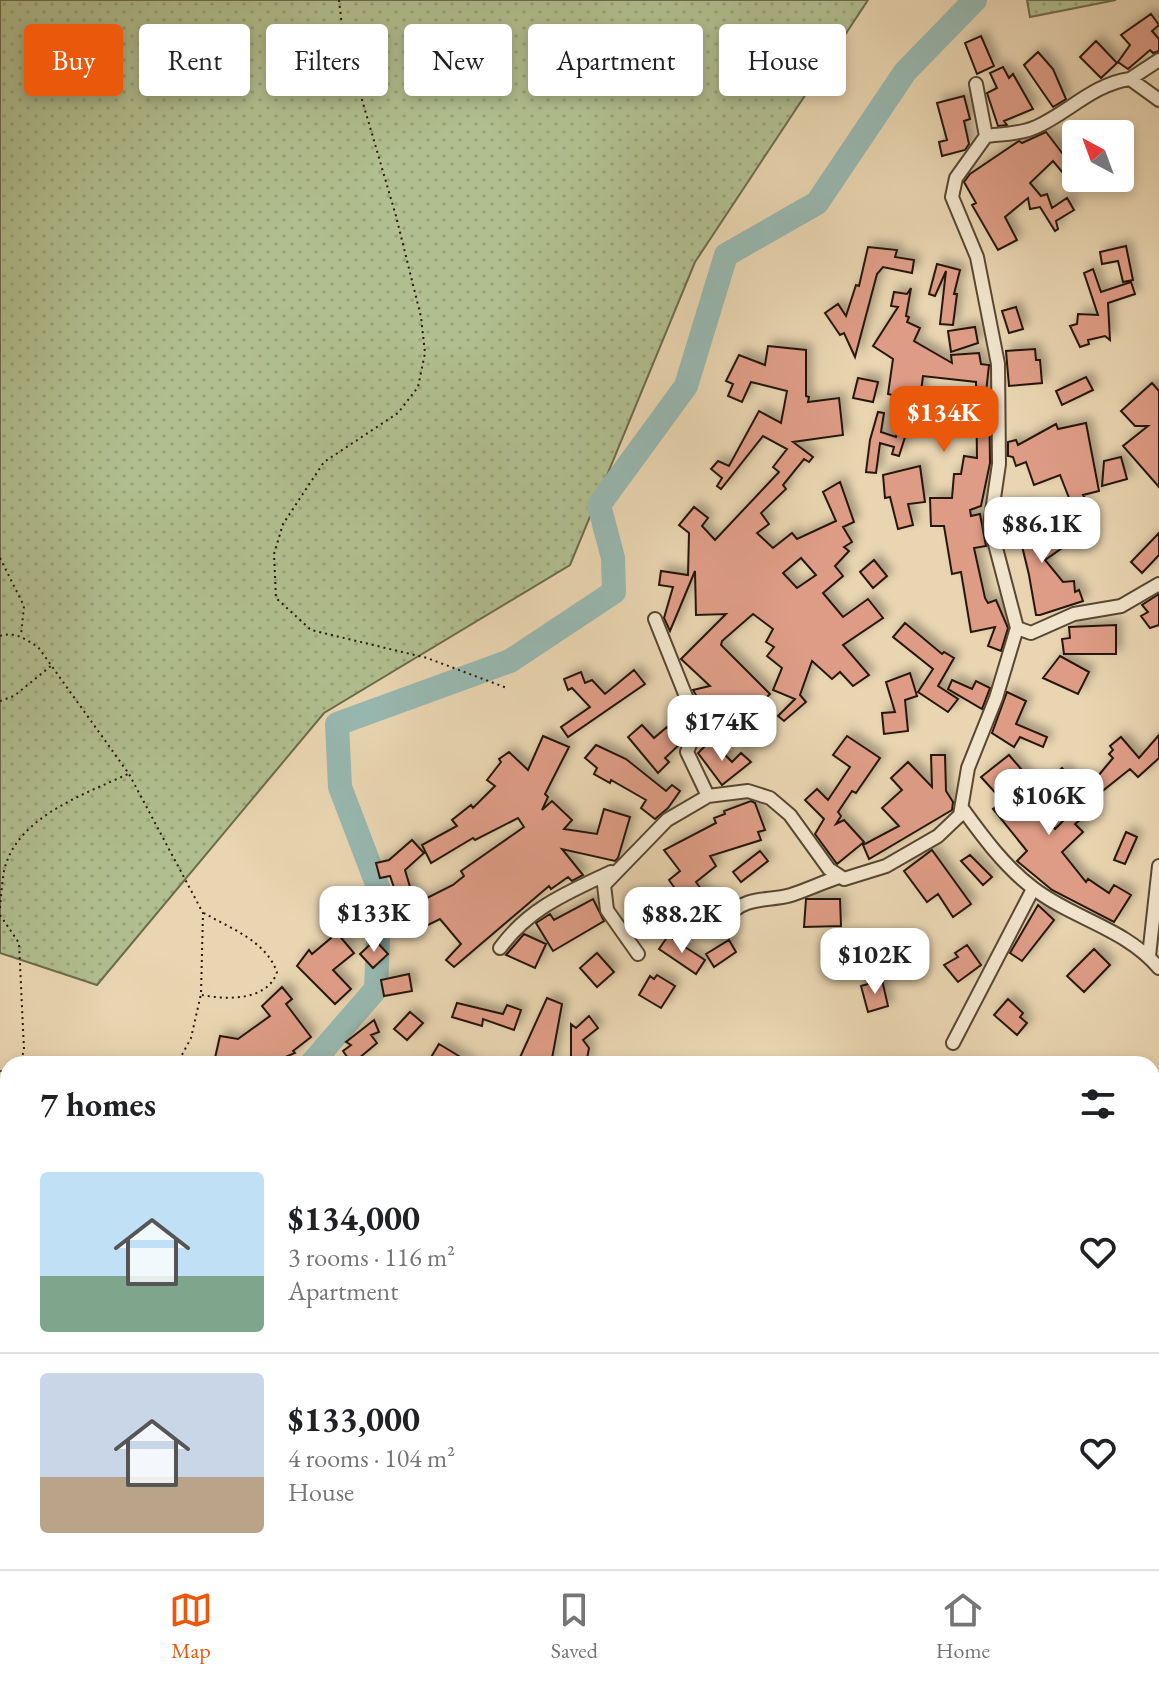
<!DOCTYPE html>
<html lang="en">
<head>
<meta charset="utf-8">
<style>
	:root { --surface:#fff; --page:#f6f6f6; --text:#202124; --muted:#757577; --line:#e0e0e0; --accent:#ea580c }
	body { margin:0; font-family:"EB Garamond",serif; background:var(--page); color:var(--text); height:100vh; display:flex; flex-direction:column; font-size:30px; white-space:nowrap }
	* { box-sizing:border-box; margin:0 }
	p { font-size:26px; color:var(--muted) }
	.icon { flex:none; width:44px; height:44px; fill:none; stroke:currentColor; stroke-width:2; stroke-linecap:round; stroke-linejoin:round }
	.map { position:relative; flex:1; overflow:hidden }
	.sheet { position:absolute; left:0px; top:1056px; width:1160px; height:514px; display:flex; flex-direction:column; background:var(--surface); border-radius:24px 24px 0 0; box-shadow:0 4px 12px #0003 }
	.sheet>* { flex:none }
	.guide { position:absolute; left:24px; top:24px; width:1112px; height:72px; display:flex; gap:16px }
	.needle { width:52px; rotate:319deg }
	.controls { position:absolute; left:1062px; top:120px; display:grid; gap:16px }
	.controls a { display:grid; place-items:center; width:72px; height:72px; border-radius:8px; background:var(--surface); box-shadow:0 4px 12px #0003; font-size:40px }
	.price { position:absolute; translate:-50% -68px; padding:0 18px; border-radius:16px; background:#fff; color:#222; font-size:26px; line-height:52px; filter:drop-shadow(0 2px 4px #0008) }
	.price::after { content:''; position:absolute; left:50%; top:48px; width:24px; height:18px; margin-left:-12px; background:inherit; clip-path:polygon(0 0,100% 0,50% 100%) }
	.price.active { background:var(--accent); color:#fff }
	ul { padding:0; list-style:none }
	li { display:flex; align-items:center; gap:24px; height:200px; padding:0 40px }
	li+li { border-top:2px solid var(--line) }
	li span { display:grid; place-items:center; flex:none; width:224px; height:160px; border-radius:8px; color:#555 }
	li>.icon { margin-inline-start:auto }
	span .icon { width:96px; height:96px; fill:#fffc; stroke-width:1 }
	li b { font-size:34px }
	h2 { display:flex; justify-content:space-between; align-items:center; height:96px; padding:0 40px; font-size:34px }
	.pill { padding:0 28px; border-radius:8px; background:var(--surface); box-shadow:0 4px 12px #0003; font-size:28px; line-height:72px }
	.pill.active { background:var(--accent); color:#fff }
	.dock { display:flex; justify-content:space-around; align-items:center; height:112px; border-top:2px solid var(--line); background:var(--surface); font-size:22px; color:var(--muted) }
	.dock a { display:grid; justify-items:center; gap:4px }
	.dock .active { color:var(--accent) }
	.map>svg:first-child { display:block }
</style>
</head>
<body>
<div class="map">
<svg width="1159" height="1569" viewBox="0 0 1159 1569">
	<defs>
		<pattern id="grass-dots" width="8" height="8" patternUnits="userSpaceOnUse" patternTransform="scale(2)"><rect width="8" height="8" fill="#b1be8f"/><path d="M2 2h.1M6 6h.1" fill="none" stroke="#98a37a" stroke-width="1.8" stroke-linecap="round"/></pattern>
		<filter id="shadow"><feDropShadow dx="5.5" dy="-5.5" stdDeviation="4" flood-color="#0004"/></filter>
	</defs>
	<rect width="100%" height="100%" fill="#e9d5b1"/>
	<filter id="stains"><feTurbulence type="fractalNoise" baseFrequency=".0025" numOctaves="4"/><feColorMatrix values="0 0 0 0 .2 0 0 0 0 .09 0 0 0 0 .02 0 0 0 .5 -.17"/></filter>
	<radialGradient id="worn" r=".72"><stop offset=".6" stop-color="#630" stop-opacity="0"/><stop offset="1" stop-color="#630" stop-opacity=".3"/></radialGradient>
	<path fill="url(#grass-dots)" stroke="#6c6b4c" stroke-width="2" d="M0,0H868L695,262L570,565L324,713L97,985L0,953Z
		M1027,0H1116L1030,17Z"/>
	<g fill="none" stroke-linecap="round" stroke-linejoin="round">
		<path stroke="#6b786d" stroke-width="4" d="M829,1562L831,1569"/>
		<path stroke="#98b8b0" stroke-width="24" d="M311,1064L376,989L380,892L340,787L337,724L510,661L614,592L613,558L599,505L686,386L726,255L817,203L905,72L975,0"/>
	</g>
	<path fill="#de9c86" stroke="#281808" stroke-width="2" fill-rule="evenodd" filter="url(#shadow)" d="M1151,14L1159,25L1152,31L1159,39V51L1153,53L1150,50L1128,69L1118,62L1130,45L1121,35Z
		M981,36L994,66L977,74L965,43Z
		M1096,41L1117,63L1101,78L1080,57Z
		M1038,52L1053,69L1066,99L1053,107L1024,65Z
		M1003,67L1009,78L1013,74L1033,109L1004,121L1007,125L998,126L987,93L997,88L990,73Z
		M964,96L970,119L964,121L969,144L965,150L942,156L939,142L947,140L937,103Z
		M1046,132L1072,166L1063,173L1053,161L1030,183L1041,196L1047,194L1052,208L1067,198L1074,210L1056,221L1058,229L1055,231L1040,207L1030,209L1028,198L1005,217L1017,240L998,250L972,205L976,203L964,182L970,174L1019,141L1022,143Z
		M1126,246L1133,280L1123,282L1118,261L1102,264L1100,252Z
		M868,247L897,250L895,257L914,260L912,273L883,267L877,274L855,357L844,333L840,335L825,313L838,304L846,316L856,285L859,286Z
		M937,264L960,270L954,294H957L953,325L940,324L946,271L935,296L929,294Z
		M1093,269L1101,292L1131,282L1135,294L1108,303L1110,340L1105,336L1088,340L1089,344L1080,347L1070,326L1077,324L1078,314L1098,315L1084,273Z
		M911,288L906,316L909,317L907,322L920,328L914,341L952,363L951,355L979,353L981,364L989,365L986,392L989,391L990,463L981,506L970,510L971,516L980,514L986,546L974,548L985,598L988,603L996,600L1008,628L1001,651L988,646L995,627L971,632L961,572L952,574L944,526H931L930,498H952L954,474H961L964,456L977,458L976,382L923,376L918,414H934V429H915L914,435L906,434L899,456L892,454L894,447L880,443L876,473L866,472L870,440L878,412L884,413L881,432L896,437L904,398L888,394L893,359L873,346L898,307L891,306L894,292L907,294Z
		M1016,307L1023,329L1009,333L1002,311Z
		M975,327L978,343L951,352L948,331Z
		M768,346L806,350V396L809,397L808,402L839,398L843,435L793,442L813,457L809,462L804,459L783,485L786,489L761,513L769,524L757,533L773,548L792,533L797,539L836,521L823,492L840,482L854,522L843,527L852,542L844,547L849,551L835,566L843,576L823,593L843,617L868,599L883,618L843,645L869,675L853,686L840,672L832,679L812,661L800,695L806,702L784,721L778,716L795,699L773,690L782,668L767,656L774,647L766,642L773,629L753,614L722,641L721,645L770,694L751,712L764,730L748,741L735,723L718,733L693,690L710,686L681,659L726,614L696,615L695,571L670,631L664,618L673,587L659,585L661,571L688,575L689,533L679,525L694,507L708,518L702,526L715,540L779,472L773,467L787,449L763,436L721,489L717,486L722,478L711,469L718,461L729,466L759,411L781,423L787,391L751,382L742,402L728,396L733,384L726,381L739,355L765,365ZM801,558L816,575L797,588L783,573Z
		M1035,349L1036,360H1040L1042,383L1009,386L1006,351Z
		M1086,377L1093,390L1062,405L1056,391Z
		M858,378L878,382L873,402L853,398Z
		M1152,383L1159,391V487L1123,446L1148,426H1135L1121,411Z
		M1086,423L1099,491L1083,495L1085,498L1071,503L1060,475L1034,485L1026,462L1016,466L1013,457L1008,456V442L1016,440L1018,445L1056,424L1058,429Z
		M1121,457L1127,479L1102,486L1104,461Z
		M920,466L925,502L908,504L913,525L898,529L890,497L885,498L883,475Z
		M1030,506L1037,545L1055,532L1065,546L1045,560L1063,582L1074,581L1075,592L1079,590L1083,601L1040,615H1036L1029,575L1022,546L1018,547L1013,534L1010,509Z
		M1159,533V555L1142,573L1131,562Z
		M874,560L887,576L873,588L860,572Z
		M1159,594V625L1150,628L1141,616L1148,612L1142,605Z
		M905,623L942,654L944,652L954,658L938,686L958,699L948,712L918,692L933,669L893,637Z
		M1116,625V654H1064L1062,639L1070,638L1069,627Z
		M1060,656L1089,672L1078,694L1043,678Z
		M634,670L645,684L568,737L561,727L590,707L572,688L568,690L564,679L581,672L585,683L592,680L605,694Z
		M910,673L917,696L905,700L908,731L884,734L882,713L895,712L886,682Z
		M952,680L972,689L976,681L990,688L982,709L948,689Z
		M1007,692L1026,701L1016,724L1047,737L1043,747L1020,737L1014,747L992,733Z
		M642,725L654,738L667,727L681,743L665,758L669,762L658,773L628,737Z
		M1159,735V758L1138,777L1130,769L1095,797L1088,788L1113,758L1109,754L1113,750L1110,746L1121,737L1139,758Z
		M543,736L569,747L545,794L548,797L542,810L552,801L572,820L564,829L597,834L604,809L630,817L618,858L615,861L562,849L583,875L572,881L568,877L551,889L549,886L454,967L446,960L461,944L440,919L424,927L413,905L453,885L464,876L461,871L524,827L518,818L475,840L473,838L431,863L422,845L457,826L452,820L471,805L473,808L495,786L487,780L501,762L499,759L509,752L528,770Z
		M847,736L880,758L856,793L852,791L838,812L841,816L836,824L844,820L864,842L837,864L815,834L824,819L805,800L817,789L828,800L850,767L833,755Z
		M711,740L732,762L741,753L751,762L722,785L698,753Z
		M596,745L626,759L666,791L672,785L680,791L668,808L655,819L641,808L646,800L611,780L610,783L594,774L597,768L585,758Z
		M931,755H945L946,791L953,802L952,810L869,859L863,845L899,826L882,808L902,790L891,778L908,762L932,787Z
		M1009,755L1041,792L1057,778L1055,775L1062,768L1074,781L1038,811L1055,829L1084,800L1095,808L1075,824L1083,832L1062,852L1086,882L1088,879L1109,893L1114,885L1131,895L1114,922L1052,890L1017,861L1027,851L993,809L1003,801L981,777Z
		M751,801L755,803L765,830L758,832L761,840L710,856L716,866L696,882L717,911L700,924L669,880L680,871L664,850L716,823L714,818L725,814L724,811Z
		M1126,832L1137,837L1125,864L1114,860Z
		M412,840L424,853L405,870L413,897L399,902L390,876L380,878L376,863L389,860Z
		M932,850L971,904L953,917L938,894L927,902L904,871Z
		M760,851L768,861L741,882L733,872Z
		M970,855L992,877L983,885L961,861Z
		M593,899L604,921L553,951L536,923L550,914L554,920Z
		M806,899H840L841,926L804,927Z
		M1038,905L1054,920L1022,961L1010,953Z
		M337,933L354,953L333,970L351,989L335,1004L297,966L309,950L312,954Z
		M524,934L546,944L535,968L506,955Z
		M668,936L705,960L696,974L659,949Z
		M375,940L388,954L373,968L360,954Z
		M729,940L736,952L714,967L706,954Z
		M967,945L981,965L958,982L944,965L958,957L955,953Z
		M1094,949L1110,965L1084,992L1067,976Z
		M597,953L614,972L597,987L580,968Z
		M409,974L412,991L384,996L381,980Z
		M657,975L675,986L661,1008L639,995L650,976L654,979Z
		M882,980L888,1006L868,1012L861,986Z
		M282,987L292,999L286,1004L311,1037L293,1051L295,1053L269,1064L215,1058L220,1036L238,1039L270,1016L262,1006Z
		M547,998L562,1004L551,1064H517Z
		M1008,999L1023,1013L1020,1017L1027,1023L1017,1035L994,1015Z
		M457,1003L503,1014L507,1005L521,1010L514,1030L483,1019L482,1026L452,1017Z
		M410,1012L423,1023L407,1040L394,1029Z
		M589,1016L598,1028L583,1040L589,1048L586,1064H571V1024L576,1028Z
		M374,1020L379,1032L371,1035L377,1043L352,1064L343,1051L351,1045L346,1042Z
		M439,1044L472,1064H427Z"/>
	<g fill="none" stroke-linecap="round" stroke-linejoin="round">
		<g stroke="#584732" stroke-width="16">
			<path id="street" d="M1130,79L1159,60
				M986,136C1002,134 1021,134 1036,127C1068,113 1093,84 1130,79L1159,100
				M655,619L695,719V732L687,752L708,796
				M1017,628L1031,633L1074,614L1121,606L1159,584
				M962,808C983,837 1005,867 1033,888C1073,919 1125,928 1159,968
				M727,917C747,895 766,902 791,895C807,890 823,882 839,877
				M500,948C529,908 567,893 611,872
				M638,954L607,910L604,885L667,820L708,796L748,791L770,798L790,815L829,869L844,879L886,866L938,836L960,815L968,768L996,698L1017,628L990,525L999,464L998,364L977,257L952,197L956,178L986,136L976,84
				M1149,956L1159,866
				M953,1043L1033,889
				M0,1078L8,1080
				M0,1106L8,1092
				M1152,1340L1159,1338
				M340,1562L344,1569
				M909,1562L910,1569
				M1023,1562L1029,1569
				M577,1569L580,1562"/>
		</g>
		<path stroke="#281808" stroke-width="2" stroke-dasharray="2 4" stroke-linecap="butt" d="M339,0L343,35L396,216L421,317L425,353L418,387L398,413L324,462L283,524L274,554L276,598L311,630L427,658L507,688
			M0,558L24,606L21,635
			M0,636C15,631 25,639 38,647L129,774L203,913L201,994L191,1038L177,1064
			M0,701L14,696L51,666
			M0,908C1,896 2,883 4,871C16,817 83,795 128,774
			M0,915L19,943L24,1050L20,1064
			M202,995C226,1000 268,1001 277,972C265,940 231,929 204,913
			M0,1232L8,1234
			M0,1384L8,1356
			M0,1436L8,1437
			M77,1569L78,1562
			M312,1569L318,1562"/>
		<use href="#street" stroke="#f1e4cc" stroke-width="12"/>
	</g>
	<rect width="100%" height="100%" filter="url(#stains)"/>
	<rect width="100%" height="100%" fill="url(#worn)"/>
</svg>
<div class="controls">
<a><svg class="needle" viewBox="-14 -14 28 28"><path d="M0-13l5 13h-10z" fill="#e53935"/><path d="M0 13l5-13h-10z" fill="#757577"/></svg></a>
</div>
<b class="price active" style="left:944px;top:454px">$134K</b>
<b class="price" style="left:1042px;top:565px">$86.1K</b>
<b class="price" style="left:722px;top:763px">$174K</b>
<b class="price" style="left:1049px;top:837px">$106K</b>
<b class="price" style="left:374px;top:954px">$133K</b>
<b class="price" style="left:682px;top:955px">$88.2K</b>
<b class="price" style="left:875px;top:996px">$102K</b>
<div class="guide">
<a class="pill active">Buy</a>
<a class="pill">Rent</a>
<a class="pill">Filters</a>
<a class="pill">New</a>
<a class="pill">Apartment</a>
<a class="pill">House</a>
</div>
<section class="sheet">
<h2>7 homes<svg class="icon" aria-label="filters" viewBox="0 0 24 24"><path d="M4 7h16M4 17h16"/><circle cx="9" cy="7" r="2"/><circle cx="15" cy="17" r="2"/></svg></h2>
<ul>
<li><span style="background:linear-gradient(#bfe0f5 65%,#7fa58c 0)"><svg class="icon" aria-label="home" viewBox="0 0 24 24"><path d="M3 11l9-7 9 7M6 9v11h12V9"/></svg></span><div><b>$134,000</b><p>3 rooms · 116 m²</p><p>Apartment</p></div><svg class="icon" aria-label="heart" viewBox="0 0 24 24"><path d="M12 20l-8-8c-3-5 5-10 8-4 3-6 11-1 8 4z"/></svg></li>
<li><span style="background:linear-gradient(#c9d6e8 65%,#b9a48a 0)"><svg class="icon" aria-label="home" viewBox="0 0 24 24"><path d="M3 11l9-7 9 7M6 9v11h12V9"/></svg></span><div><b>$133,000</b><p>4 rooms · 104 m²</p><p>House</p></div><svg class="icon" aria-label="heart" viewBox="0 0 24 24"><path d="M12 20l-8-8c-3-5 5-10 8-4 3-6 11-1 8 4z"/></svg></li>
</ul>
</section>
</div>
<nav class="dock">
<a class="active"><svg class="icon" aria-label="map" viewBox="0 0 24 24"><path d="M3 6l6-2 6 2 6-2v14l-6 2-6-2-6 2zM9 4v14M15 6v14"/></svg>Map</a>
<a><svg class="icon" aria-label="saved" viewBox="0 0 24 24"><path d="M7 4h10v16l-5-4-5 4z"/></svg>Saved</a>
<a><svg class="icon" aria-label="home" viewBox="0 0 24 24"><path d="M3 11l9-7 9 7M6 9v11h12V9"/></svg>Home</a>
</nav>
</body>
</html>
